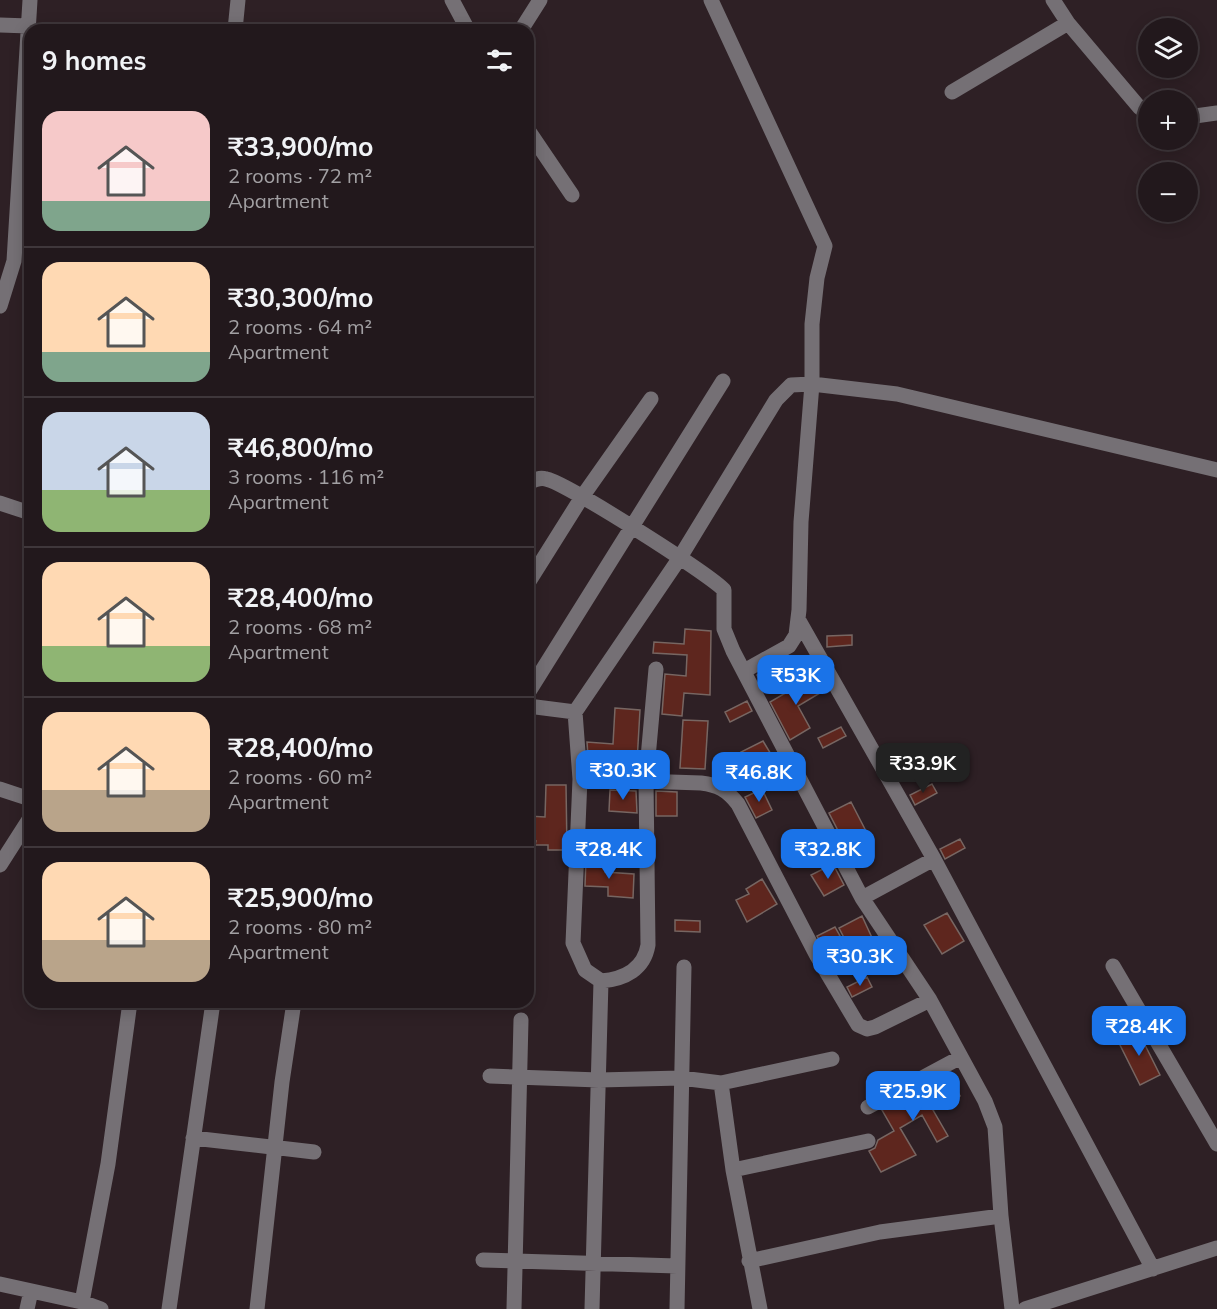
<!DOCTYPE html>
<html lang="en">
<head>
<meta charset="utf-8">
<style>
	:root { --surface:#22181c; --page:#2a2125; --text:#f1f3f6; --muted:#a2a0a3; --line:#3f373b; --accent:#1a73e8 }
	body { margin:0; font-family:Mulish,sans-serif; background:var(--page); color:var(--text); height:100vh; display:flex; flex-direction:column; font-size:22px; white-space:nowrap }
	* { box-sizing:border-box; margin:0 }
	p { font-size:20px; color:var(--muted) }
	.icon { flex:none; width:33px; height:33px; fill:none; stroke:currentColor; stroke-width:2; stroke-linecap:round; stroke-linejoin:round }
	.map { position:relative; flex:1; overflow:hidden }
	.panel { position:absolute; left:24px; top:24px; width:510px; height:984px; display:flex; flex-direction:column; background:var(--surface); border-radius:18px; box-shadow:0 3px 15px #0003,0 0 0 2px var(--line) }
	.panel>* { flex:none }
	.buttons { position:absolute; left:1138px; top:18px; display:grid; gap:12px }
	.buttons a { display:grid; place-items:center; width:60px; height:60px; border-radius:50%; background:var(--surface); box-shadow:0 3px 15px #0003,0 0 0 2px var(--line); font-size:30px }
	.price { position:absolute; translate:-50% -51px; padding:0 14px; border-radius:12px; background:var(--accent); color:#fff; font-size:20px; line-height:39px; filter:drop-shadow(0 2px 3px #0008) }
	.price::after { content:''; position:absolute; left:50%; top:36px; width:18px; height:14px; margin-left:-9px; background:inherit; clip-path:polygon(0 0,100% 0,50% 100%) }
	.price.active { background:#222; color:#fff }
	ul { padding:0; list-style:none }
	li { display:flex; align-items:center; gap:18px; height:150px; padding:0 18px }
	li+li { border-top:2px solid var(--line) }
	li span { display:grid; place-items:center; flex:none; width:168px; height:120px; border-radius:18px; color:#555 }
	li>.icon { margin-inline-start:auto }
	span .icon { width:72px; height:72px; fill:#fffc; stroke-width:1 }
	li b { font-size:26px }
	h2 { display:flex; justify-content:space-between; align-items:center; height:72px; padding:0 18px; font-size:26px }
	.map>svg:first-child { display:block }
</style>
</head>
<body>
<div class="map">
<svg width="1217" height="1309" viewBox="0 0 1217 1309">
	<rect width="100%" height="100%" fill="#2e2025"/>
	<path fill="#5e261e" stroke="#776662" stroke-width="1.5" d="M685,629L711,631L710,695L684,693L682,716L662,714L665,674L686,676L687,655L653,653L654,642L684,644Z
		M852,635V645L827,647V636Z
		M775,665L780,673L761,683L757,675Z
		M816,675L825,690L798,706L810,728L790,740L770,702Z
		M747,701L752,711L730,722L725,712Z
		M615,708L640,710L637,762L611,761L610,770H589L587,742L613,744Z
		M683,720L708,721L705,769L680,768Z
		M841,727L846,736L823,748L818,738Z
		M763,741L784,776L761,787L741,752Z
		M932,784L937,793L915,805L910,795Z
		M546,785H566L567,850H548V845H535L536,841H528V816L545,817Z
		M762,789L772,810L756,818L745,797Z
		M610,790L636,791L637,813L609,811Z
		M656,791L677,792V816H656Z
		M851,802L870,839L848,850L829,813Z
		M960,839L965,848L945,859L940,849Z
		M586,859L605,861V872L634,874L633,898L608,896V887L585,886Z
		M833,864L844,885L824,896L811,875Z
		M762,879L777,904L747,922L736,900L749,894L746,889Z
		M947,913L964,941L942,954L924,925Z
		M862,916L873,940L851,951L839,928Z
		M675,920L700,921V932L675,931Z
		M835,927L840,936L822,945L817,936Z
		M867,977L872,987L852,997L847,987Z
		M1137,1029L1160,1075L1140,1085L1117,1039Z
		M950,1076L960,1096L933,1110L948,1136L937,1142L922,1115L900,1128L916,1155L881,1172L869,1151L875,1148L878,1140L894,1131L882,1110Z"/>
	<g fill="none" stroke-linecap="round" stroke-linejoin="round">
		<path stroke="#757075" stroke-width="15" d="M452,0L468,30
			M711,0L825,246L817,278L812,324V384L801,522L799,610L796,635L789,646L744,671
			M1053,0L1068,23L1139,107L1149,114
			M0,25L29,26
			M235,30L238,0
			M521,30L540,0
			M952,92L1068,23
			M1188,117L1217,113
			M528,130L572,195
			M0,306L14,261L30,0
			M528,483C534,480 539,477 546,479C565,482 709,574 724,590V629L733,651L862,898L930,1000L985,1101L995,1127L1001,1216L1012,1309
			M0,503L30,513
			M528,583L582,497L651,399
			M798,619L934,859L1153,1269
			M528,693L723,381
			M528,706L575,712L580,779L573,943L585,970L601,981C625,979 644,969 648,945L646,780L656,669
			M575,712L679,559L776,400L791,385L812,384L897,394L1217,470
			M580,779L701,783C718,785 727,790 738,804L817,956L858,1025L867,1029L875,1027L930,1000
			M0,789L30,799
			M0,865L30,818
			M862,898L934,859
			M1113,966L1217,1144
			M490,1076L599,1080L681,1078L721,1083L832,1059
			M721,1083L733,1170L760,1309
			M868,1107L961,1057
			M193,1138L314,1152
			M733,1170L868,1141
			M483,1260L677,1266
			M749,1261L880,1232L1001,1216
			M0,1284L82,1302L101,1309
			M82,1302L108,1164L130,1002
			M27,1309L31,1291
			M169,1309L213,1002
			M257,1309L282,1082L294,1002
			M514,1309L521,1020
			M592,1309L601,981
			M677,1309L684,967
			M1025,1309L1217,1248"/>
	</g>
</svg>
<div class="buttons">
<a><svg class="icon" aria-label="layers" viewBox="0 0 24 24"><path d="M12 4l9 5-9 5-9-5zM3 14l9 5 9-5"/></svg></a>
<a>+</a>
<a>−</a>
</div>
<b class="price" style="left:796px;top:706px">₹53K</b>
<b class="price active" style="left:923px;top:794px">₹33.9K</b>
<b class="price" style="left:623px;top:801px">₹30.3K</b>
<b class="price" style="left:759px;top:803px">₹46.8K</b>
<b class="price" style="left:609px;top:880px">₹28.4K</b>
<b class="price" style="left:828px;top:880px">₹32.8K</b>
<b class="price" style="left:860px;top:987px">₹30.3K</b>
<b class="price" style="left:1139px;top:1057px">₹28.4K</b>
<b class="price" style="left:913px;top:1122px">₹25.9K</b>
<section class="panel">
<h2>9 homes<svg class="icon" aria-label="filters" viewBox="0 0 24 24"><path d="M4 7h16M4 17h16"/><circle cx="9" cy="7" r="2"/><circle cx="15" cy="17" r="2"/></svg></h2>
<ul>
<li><span style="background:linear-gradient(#f6c9c9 75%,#7fa58c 0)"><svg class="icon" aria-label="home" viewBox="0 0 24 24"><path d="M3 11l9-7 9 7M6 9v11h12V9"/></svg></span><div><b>₹33,900/mo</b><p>2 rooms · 72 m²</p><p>Apartment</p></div></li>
<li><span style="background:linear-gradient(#ffd9b3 75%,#7fa58c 0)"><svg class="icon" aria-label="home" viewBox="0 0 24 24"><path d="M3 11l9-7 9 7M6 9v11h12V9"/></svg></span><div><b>₹30,300/mo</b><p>2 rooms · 64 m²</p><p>Apartment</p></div></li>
<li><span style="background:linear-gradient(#c9d6e8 65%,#8fb573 0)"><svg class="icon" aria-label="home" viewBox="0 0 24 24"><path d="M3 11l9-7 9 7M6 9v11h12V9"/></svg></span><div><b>₹46,800/mo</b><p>3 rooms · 116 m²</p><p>Apartment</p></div></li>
<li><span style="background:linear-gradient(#ffd9b3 70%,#8fb573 0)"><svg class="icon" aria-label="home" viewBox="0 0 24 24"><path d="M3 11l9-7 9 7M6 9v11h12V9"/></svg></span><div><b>₹28,400/mo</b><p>2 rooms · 68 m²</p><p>Apartment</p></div></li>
<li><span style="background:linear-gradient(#ffd9b3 65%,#b9a48a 0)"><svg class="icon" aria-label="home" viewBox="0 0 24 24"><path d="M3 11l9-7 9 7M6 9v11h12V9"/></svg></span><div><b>₹28,400/mo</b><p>2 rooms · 60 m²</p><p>Apartment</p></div></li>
<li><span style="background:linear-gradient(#ffd9b3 65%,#b9a48a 0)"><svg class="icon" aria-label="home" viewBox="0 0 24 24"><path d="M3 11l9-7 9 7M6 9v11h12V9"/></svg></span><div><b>₹25,900/mo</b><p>2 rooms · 80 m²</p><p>Apartment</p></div></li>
</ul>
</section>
</div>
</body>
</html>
